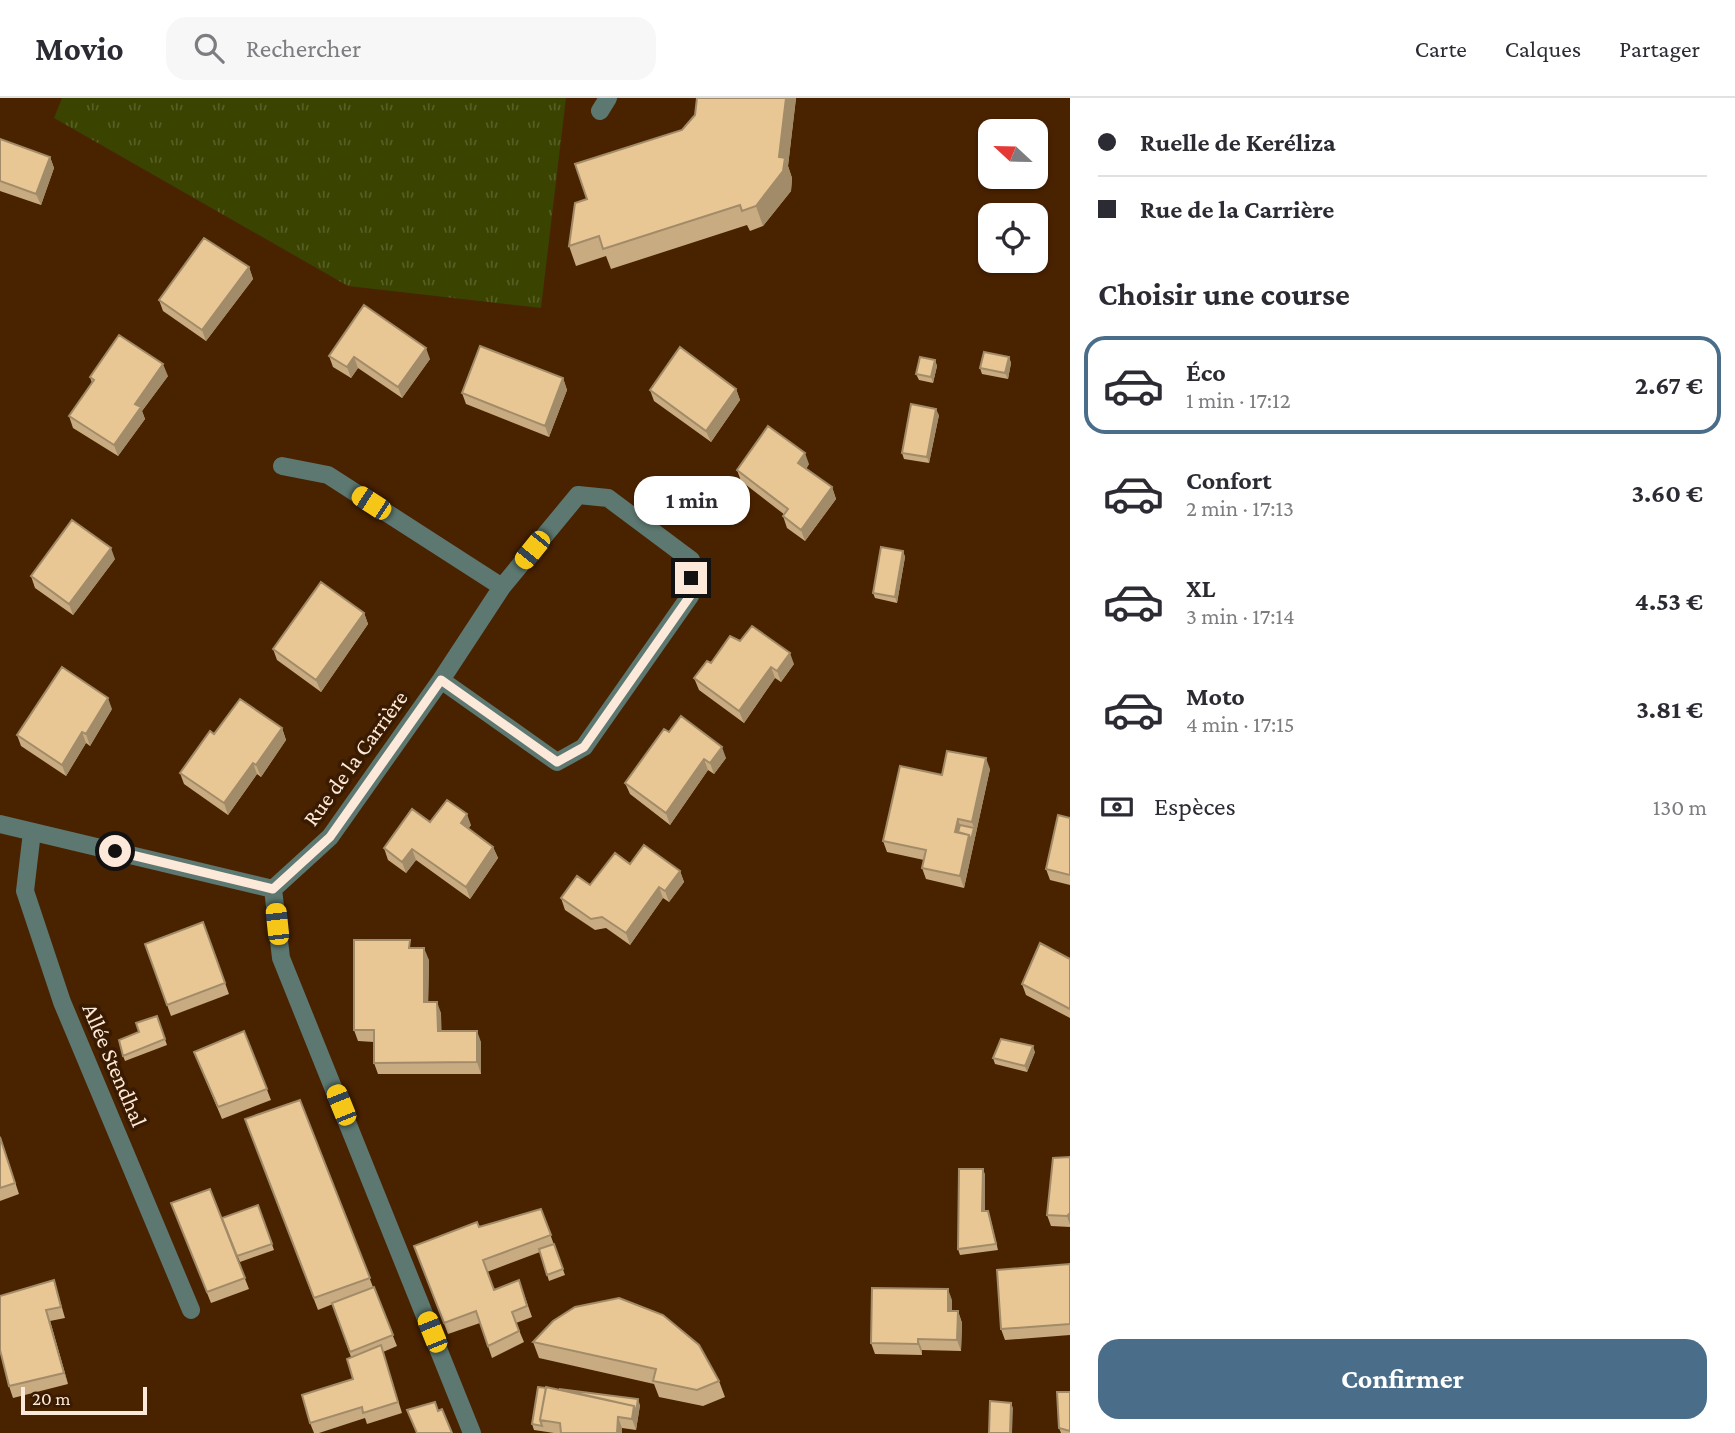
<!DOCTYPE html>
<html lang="fr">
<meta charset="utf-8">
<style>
body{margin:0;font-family:"Crimson Pro",serif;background:#f7f7f7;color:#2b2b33;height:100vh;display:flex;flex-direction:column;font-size:26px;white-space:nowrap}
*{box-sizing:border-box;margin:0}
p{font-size:23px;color:#7c7c81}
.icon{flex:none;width:38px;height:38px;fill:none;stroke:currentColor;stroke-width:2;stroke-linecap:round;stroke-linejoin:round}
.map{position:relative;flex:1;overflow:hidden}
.details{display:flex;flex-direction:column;background:#fff;width:665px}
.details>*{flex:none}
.top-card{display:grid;align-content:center;height:154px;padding:0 28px;background:#fff}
.needle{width:46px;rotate:292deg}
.fabs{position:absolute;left:978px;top:21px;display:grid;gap:14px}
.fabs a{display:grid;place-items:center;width:70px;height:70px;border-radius:14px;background:#fff;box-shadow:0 2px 5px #0004;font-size:35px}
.scale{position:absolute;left:21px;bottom:18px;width:126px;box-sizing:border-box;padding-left:7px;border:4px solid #fde9da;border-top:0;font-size:19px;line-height:24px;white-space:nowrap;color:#fde9da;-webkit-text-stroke:5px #391b01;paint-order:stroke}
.end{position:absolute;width:32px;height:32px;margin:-16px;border:9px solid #fde9da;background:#111;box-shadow:0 0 0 4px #111}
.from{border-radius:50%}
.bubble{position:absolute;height:49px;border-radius:21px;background:#fff;box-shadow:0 2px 5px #0004;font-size:23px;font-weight:700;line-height:49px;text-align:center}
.car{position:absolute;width:21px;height:42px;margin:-21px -10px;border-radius:9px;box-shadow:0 0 5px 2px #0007;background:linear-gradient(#f5c518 24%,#345 0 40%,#f5c518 0 76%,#345 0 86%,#f5c518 0)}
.top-card b{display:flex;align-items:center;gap:24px;height:66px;font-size:26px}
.top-card b+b{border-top:2px solid #e1e1e2}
.top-card i{width:18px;height:18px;background:#2b2b33}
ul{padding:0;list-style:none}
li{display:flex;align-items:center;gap:21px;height:98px;margin:0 14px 10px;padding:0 14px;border:4px solid transparent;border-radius:21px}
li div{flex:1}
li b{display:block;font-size:26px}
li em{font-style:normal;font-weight:700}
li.current{border-color:#4a6e8a}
li>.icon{width:63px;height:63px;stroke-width:1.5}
h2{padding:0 28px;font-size:32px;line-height:84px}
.pay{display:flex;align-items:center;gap:18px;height:77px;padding:0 28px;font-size:26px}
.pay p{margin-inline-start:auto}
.button{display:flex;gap:14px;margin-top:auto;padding:14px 28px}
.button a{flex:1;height:80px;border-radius:21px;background:#4a6e8a;color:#fff;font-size:28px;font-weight:700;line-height:80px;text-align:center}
header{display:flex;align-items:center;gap:42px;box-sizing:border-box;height:98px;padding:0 35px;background:#fff;border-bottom:2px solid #e1e1e2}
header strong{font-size:33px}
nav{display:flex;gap:38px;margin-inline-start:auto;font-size:24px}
.search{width:490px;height:63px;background:#f7f7f7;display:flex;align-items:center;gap:18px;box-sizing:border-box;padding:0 24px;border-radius:21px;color:#7c7c81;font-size:26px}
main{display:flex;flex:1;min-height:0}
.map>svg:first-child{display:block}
.grass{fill:url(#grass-tufts)}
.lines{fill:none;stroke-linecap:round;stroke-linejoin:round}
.minor{stroke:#5c7871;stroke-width:18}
.wall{fill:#c8ab80}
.shaded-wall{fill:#a28b68}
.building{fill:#e8c795;stroke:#a28b68;stroke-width:2}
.route{stroke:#fde9da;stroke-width:9}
.labels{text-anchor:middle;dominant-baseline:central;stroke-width:7;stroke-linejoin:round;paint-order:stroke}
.street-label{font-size:23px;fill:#fde9da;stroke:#391b01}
</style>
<header>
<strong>Movio</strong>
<div class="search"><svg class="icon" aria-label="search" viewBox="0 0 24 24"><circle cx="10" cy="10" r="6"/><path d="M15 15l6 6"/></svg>Rechercher</div>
<nav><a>Carte</a><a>Calques</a><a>Partager</a></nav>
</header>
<main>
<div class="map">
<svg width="1070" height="1335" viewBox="0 0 1070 1335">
<defs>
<pattern id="grass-tufts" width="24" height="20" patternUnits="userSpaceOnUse" patternTransform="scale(1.75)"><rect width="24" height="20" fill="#3a4300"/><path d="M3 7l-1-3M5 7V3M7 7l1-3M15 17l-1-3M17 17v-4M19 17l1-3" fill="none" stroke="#575e25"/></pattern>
</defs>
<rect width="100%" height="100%" fill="#492200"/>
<!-- grass -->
<path class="grass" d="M62 0H566L541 210 348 188 54 20Z"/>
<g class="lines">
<!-- minor -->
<path class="minor" d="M600 13 608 0
M282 368 328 377 502 489
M578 397 608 400 691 462 690 498 584 649 557 664 441 582 502 489Z
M0 726 273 791
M32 734 25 793 62 904 191 1212
M273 791 281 860 472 1335
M273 791 330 739 441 582"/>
</g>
<!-- wall -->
<path class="wall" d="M697 0H796L788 68 792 80 791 93 763 128 750 133 747 127 611 171 606 158 576 168 569 148 587 101 682 32 695 17Z
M0 41 50 59 54 70 41 107 0 93Z
M249 169 253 181 206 243 163 213 159 202Z
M329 258 430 261 402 300 358 270 351 280 333 269Z
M1009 259 1011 265 1008 281 982 276 980 270Z
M935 262 937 268 933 285 919 282 916 276Z
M168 278 142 313 145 321 118 358 73 330 69 318 92 285 90 279Z
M563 280 567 292 549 339 466 306 462 295Z
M736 291 740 302 711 344 654 303 650 292Z
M939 317 929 365 904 361 902 355Z
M809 366 806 371 832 389 836 401 805 443 787 430 783 418 785 417 741 383 737 372Z
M903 453 905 459 897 505 875 500 873 495Z
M115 461 73 517 35 490 31 478Z
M364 515 368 526 321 594 277 562 273 551Z
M740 543 794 566 781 584 775 580 744 625 699 592 694 580 711 565Z
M112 611 90 648 86 645 66 678 21 648 17 637Z
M282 630 286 642 261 679 257 676 228 717 184 686 180 675 214 636Z
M669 634 726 660 714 676 708 672 670 727 630 696 625 685Z
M990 671 964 790 926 781 922 770 924 762 887 754 883 743 942 677Z
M1070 720V787L1050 782 1046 771Z
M430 724 471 727 468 731 493 749 498 760 470 801 416 762 406 775 388 762 384 750Z
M630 766 680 773 684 784 669 804 663 800 630 847 606 830 595 832 565 812 561 800 590 787Z
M203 824 229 896 171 918 145 846Z
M413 850 429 862 428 904 441 915V933L481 944V976H378L374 965V944L358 943 354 932Z
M1070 861V920L1026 897 1022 886Z
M157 918 167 947 125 963 123 958 139 934Z
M244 933 271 1002 222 1021 194 954Z
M1035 954 1027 974 995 966 993 960Z
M300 1002 373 1189 397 1248 383 1254 402 1315 367 1326 365 1320 319 1335H314L310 1325 353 1281 351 1259 333 1206 318 1212 245 1021Z
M0 1038 19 1096 0 1103Z
M1070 1059V1129L1051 1128 1047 1117Z
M983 1071 985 1077V1113L990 1119 998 1152 960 1157 958 1151Z
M210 1091 249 1191 211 1205 171 1105Z
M258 1107 274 1152 240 1164 222 1120Z
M541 1111 565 1177 549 1183 540 1154 487 1174 494 1192 519 1182 532 1219 516 1225 524 1244 492 1260 480 1225 448 1236 414 1148Z
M1070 1166V1237L1005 1242 1001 1231Z
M54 1182 65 1220 50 1223 68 1286 13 1300 9 1288Z
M952 1202V1213H958L962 1225 961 1253 922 1252V1257L875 1256 871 1245Z
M533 1244 719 1283 725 1299 703 1308 659 1299 654 1286 539 1260Z
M546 1290 640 1307 636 1332 622 1330V1335H554L534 1332 532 1326Z
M1070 1294V1335H1061L1059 1330Z"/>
<!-- shaded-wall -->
<path class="shaded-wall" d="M786 0H796L788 68 792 80 791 93 763 128 756 108 779 59Z
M50 59 54 70 41 107 36 96Z
M249 169 253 181 206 243 202 232Z
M426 250 430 261 402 300 398 289Z
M354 259 358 270 351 280 347 269Z
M1009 259 1011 265 1008 281 1005 275Z
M935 262 937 268 933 285 931 279Z
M163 266 168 278 142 313 145 321 118 358 114 347 135 306Z
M563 280 567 292 549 339 545 328Z
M736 291 740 302 711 344 706 333Z
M936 311 939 317 929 365 927 359Z
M805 355 809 366 802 377 798 365Z
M832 389 836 401 805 443 801 432Z
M111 450 115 461 73 517 69 506Z
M903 453 905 459 897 505 895 499Z
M364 515 368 526 321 594 316 582Z
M790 555 794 566 781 584 777 573Z
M771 569 775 580 744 625 739 613Z
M108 600 112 611 90 648 86 636Z
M282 630 286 642 261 679 256 667Z
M82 634 86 645 66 678 62 667Z
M722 649 726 660 714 676 710 665Z
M986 660 990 671 964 790 960 778 969 737 974 730 972 724Z
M704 661 708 672 670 727 666 715Z
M253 665 257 676 228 717 224 705Z
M467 716 471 727 465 736 461 725Z
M958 721 962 733 960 740 955 734Z
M493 749 498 760 470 801 466 789Z
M412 751 416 762 406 775 402 764Z
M680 773 684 784 669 804 665 793Z
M659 789 663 800 630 847 626 835Z
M424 850 429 862 428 915 424 904Z
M437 904 441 915 442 944 438 933Z
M477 933 481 944V976L477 964Z
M1033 948 1035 954 1027 974 1025 968Z
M983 1071 985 1077V1119L982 1113Z
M1070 1115V1127L1067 1118Z
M948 1191 952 1202V1224L948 1213Z
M46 1212 50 1223 68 1286 64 1275Z
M958 1213 962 1225 961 1253 957 1242Z
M918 1241 922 1252V1257L918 1246Z
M638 1301 640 1307 636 1332 632 1321 634 1308Z
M1011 1305 1013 1310 1012 1335H1010Z
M618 1319 622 1330V1335H617Z"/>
<!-- building -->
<path class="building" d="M697 0H786L779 59 785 60 783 73 756 108 742 113 740 107 603 151 599 138 569 148 575 105 587 101 575 66 682 32 695 17Z
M0 41 50 59 36 96 0 83Z
M204 140 249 169 202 232 159 202Z
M364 207 426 250 398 289 354 259 347 269 329 258Z
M119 237 163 266 135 306 141 309 114 347 69 318 94 282 90 279Z
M480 248 563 280 545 328 462 295Z
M680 249 736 291 706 333 650 292Z
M984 254 1009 259 1005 275 980 270Z
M920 259 935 262 931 279 916 276Z
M911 306 936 311 927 359 902 355Z
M768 328 805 355 798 365 832 389 801 432 783 418 788 411 737 372Z
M72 422 111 450 69 506 31 478Z
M881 449 903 453 895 499 873 495Z
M321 484 364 515 316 582 273 551Z
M752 528 790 555 777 573 771 569 739 613 694 580 707 563 711 565 730 538 740 543Z
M62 569 108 600 86 636 82 634 62 667 17 637Z
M240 601 282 630 256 667 253 665 224 705 180 675 210 633 214 636Z
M681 618 722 649 710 665 704 661 666 715 625 685 664 631 669 634Z
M947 653 986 660 972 724 958 721 955 734 969 737 960 778 922 770 926 752 883 743 900 668 942 677Z
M447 702 467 716 461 725 493 749 466 789 412 751 402 764 384 750 412 711 430 724Z
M1058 717 1070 720V777L1046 771Z
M960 727 974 730 971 742 969 737 958 734Z
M644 747 680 773 665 793 659 789 626 835 602 819 591 821 561 800 577 778 590 787 615 755 630 766Z
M203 824 225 885 167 907 145 846Z
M354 842H410L409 850H424V904H437L438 933H477V964L374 965V932H354Z
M1040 845 1070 861V911L1022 886Z
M157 918 165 941 123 958 119 942 139 934 136 925Z
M244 933 267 991 218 1009 194 954Z
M1001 941 1033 948 1025 968 993 960Z
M300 1002 370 1180 314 1200 245 1021Z
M0 1039 15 1085 0 1090Z
M1070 1059V1115L1067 1118 1047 1117 1053 1060Z
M959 1071H983L982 1113H988L996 1146 958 1151Z
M210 1091 245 1180 207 1194 171 1105Z
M258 1107 272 1146 237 1158 222 1120Z
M541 1111 551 1137 483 1162 494 1192 519 1182 527 1208 512 1214 519 1233 488 1248 476 1213 444 1225 414 1148 477 1124 479 1129Z
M554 1146 563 1171 547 1177 539 1151Z
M1070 1166V1226L1001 1231 997 1172Z
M54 1182 61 1209 46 1212 64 1275 9 1288 0 1252V1198Z
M374 1189 393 1237 350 1254 332 1205Z
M872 1190 948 1191V1213H958L957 1242 918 1241V1246L871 1245Z
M619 1200 663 1217 699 1247 719 1283 697 1292 653 1283 656 1271 533 1244 553 1223 575 1209Z
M381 1247 398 1304 363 1315 362 1309 310 1325 302 1297 353 1281 347 1261Z
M538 1289 546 1290 540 1322 542 1328 532 1326Z
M546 1289 634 1308 632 1321 618 1319 617 1335H561L560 1325 540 1322Z
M559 1291 638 1301 636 1314 634 1308Z
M1057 1294H1070V1333L1059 1330Z
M990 1303 1011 1305 1010 1335H989Z
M435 1304 438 1313 442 1311 452 1335H417L407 1312Z"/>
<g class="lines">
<!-- route -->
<path class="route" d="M115 753 273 791 330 739 441 582 557 664 584 649 690 498 691 480"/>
</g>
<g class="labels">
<!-- street labels -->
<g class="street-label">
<text transform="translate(355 660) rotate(-54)">Rue de la Carrière</text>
<text transform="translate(115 967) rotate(67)">Allée Stendhal</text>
</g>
</g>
</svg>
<div class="fabs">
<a><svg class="needle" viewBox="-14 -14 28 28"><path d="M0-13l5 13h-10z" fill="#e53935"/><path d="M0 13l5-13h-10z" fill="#7c7c81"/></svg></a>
<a><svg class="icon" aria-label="locate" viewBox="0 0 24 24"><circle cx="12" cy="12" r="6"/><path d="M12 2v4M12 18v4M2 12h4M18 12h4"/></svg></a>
</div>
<div class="scale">20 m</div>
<i class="end from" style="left:115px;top:753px"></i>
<i class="end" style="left:691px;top:480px"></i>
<div class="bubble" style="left:634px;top:378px;width:116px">1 min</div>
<i class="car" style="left:371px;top:405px;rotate:303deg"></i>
<i class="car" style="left:532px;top:452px;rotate:219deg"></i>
<i class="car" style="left:277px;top:826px;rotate:354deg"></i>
<i class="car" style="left:341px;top:1007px;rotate:338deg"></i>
<i class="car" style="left:432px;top:1234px;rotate:338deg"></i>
</div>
<section class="details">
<div class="top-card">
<b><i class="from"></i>Ruelle de Keréliza</b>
<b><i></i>Rue de la Carrière</b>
</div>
<h2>Choisir une course</h2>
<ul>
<li class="current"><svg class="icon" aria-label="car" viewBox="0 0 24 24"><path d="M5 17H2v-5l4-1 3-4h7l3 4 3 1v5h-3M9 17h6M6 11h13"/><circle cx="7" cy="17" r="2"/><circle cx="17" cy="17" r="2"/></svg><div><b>Éco</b><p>1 min · 17:12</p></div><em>2.67 €</em></li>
<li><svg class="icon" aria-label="car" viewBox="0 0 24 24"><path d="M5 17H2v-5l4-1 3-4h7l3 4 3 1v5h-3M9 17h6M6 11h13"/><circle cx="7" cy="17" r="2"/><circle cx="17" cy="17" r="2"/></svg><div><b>Confort</b><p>2 min · 17:13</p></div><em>3.60 €</em></li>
<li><svg class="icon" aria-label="car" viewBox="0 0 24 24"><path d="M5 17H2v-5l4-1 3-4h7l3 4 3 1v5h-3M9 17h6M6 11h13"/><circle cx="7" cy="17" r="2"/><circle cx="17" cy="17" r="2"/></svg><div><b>XL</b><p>3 min · 17:14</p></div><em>4.53 €</em></li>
<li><svg class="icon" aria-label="car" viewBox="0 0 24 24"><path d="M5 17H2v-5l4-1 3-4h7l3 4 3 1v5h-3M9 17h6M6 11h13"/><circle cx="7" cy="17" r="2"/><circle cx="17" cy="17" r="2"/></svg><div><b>Moto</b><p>4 min · 17:15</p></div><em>3.81 €</em></li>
</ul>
<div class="pay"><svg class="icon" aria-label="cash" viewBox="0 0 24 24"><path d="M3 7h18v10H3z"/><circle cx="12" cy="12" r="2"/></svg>Espèces<p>130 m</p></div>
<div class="button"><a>Confirmer</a></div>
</section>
</main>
